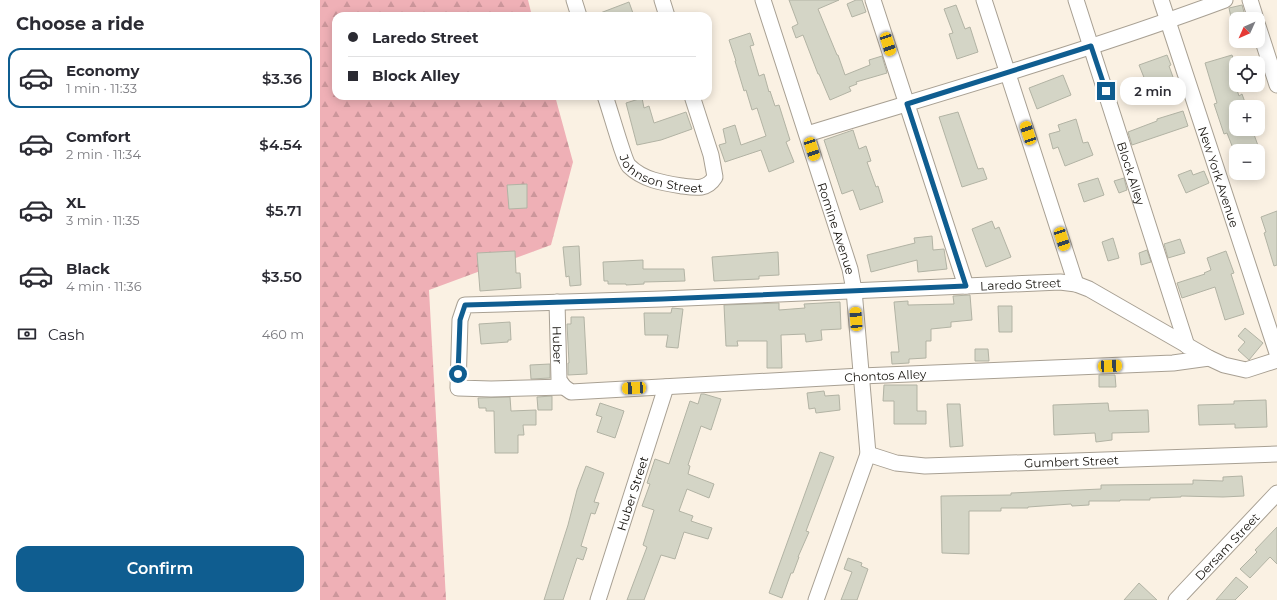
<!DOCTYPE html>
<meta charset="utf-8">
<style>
body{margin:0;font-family:Montserrat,sans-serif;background:#f2f2f3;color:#2b2b33;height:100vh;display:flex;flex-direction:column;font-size:15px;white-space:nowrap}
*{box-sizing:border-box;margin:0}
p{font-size:13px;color:#7c7c81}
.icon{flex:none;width:22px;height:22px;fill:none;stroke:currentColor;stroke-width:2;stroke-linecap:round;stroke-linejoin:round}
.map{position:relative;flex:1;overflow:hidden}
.drawer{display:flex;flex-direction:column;background:#fff;width:320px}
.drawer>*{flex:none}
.hud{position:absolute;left:12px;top:12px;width:380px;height:88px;border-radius:12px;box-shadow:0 2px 10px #0003;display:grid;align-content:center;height:88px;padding:0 16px;background:#fff}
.needle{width:26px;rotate:225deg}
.tools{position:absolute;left:909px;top:12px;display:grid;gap:8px}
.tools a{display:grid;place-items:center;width:36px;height:36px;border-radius:8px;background:#fff;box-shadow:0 2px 10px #0003;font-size:20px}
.end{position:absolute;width:18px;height:18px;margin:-9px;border:5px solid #0f5d90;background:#fff;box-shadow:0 0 0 2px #fff}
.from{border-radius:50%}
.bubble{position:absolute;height:28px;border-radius:12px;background:#fff;box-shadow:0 2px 10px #0003;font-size:13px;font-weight:600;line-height:28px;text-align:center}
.car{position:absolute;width:12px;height:24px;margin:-12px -6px;border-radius:5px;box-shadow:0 0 3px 1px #0007;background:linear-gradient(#f5c518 24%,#345 0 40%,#f5c518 0 76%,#345 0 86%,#f5c518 0)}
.hud b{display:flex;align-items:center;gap:14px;height:38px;font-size:15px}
.hud b+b{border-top:1px solid #e1e1e2}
.hud i{width:10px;height:10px;background:#2b2b33}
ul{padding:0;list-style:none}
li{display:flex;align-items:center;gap:12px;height:60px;margin:0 8px 6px;padding:0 8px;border:2px solid transparent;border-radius:12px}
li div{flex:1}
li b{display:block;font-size:15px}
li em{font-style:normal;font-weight:600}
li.selected{border-color:#0f5d90}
li>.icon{width:36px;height:36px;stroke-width:1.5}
h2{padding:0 16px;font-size:18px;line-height:48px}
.pay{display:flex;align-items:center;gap:10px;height:44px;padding:0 16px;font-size:15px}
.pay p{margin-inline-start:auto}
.primary-button{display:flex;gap:8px;margin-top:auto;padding:8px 16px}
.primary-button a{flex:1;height:46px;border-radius:12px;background:#0f5d90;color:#fff;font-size:16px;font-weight:600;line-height:46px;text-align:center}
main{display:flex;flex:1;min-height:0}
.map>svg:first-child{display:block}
.forest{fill:url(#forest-firs)}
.building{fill:#d4d5c6;stroke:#b2b3a4}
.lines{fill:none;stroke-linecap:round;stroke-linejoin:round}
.minor-casing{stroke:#a8a093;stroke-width:17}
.minor{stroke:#fff;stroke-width:15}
.route{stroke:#0f5d90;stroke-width:5}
.labels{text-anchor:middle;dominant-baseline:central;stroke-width:4;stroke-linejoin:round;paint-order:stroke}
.street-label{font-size:12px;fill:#15120d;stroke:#faf1e3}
</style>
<main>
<section class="drawer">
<h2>Choose a ride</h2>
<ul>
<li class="selected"><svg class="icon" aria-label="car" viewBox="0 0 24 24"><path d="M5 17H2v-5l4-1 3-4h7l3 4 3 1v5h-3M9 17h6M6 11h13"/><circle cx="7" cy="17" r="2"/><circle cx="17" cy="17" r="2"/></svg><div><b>Economy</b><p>1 min · 11:33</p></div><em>$3.36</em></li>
<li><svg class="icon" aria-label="car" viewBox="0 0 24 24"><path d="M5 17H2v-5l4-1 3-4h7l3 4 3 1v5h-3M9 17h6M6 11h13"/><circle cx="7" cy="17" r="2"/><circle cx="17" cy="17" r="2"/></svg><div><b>Comfort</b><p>2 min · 11:34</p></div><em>$4.54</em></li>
<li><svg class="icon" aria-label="car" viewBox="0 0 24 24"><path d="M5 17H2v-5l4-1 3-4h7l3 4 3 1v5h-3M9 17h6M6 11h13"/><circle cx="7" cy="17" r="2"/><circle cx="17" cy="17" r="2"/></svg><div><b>XL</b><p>3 min · 11:35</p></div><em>$5.71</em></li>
<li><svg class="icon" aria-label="car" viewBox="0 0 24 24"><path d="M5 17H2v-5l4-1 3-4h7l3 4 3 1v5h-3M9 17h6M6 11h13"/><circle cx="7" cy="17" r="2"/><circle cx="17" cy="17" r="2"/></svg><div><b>Black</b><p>4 min · 11:36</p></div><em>$3.50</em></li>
</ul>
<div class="pay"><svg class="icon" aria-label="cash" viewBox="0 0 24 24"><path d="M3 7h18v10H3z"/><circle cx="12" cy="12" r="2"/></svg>Cash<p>460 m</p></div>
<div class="primary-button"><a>Confirm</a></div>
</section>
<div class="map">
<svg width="957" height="600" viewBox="0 0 957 600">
<defs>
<pattern id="forest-firs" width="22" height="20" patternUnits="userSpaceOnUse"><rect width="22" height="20" fill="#efb0b6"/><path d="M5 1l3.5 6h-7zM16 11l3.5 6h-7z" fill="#cc969b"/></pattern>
</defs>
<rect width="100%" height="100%" fill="#faf1e3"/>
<!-- forest -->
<path class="forest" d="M0 0H208L212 16H16V96H235L253 162 231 245 109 290 126 600H0Z"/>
<!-- building -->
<path class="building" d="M469 0H519L498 9 517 55H518L525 75 550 65 549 60 562 56 567 73 536 82 537 84 529 87 531 91 510 100 499 74H498L483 35 476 38 472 27 478 24Z
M536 0H542L546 12 532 17 527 4Z
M309 2 314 16H276L275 15Z
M636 5 645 29 650 27 658 52 637 59 629 34 633 33 624 9Z
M922 5 926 19H916V21L912 22 909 8Z
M430 33 434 45 430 46 439 76 444 74 449 92 450 91 455 106 459 105 470 140 466 142 474 162 449 172 441 150 405 162 399 145 406 143 403 129 415 125 421 145 446 136 437 108 432 110 426 90 424 91 415 61H416L409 40Z
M847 55 851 65 849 66 857 88 828 98 824 86 827 85 819 65Z
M912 55 916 67 910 69 919 96 922 94 926 105 916 107V129H932L940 151H914L907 133 904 134 894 104 897 103 885 63Z
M743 75 751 95 717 109 709 88Z
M322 98 324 108 329 106 334 123 366 112 372 129 341 140 317 145 306 103Z
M863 111 868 126 812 145 808 132 837 121V119Z
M638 112 658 169 663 168 667 179 642 187 619 117Z
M756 119 763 143 768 142 773 155 745 166 738 147 733 149 729 134 740 131 738 125Z
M533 130 539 149 546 146 551 161 547 162 556 187 558 186 563 202 540 210 533 190 522 194 504 140Z
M871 170 873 175 884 171 889 183 866 193 858 175Z
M778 178 784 195 764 202 758 184Z
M804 178 807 190 799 193 794 181Z
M207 184V208L189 209 187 185Z
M957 211V265L954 266 944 233 946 232 941 217Z
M672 221 675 229 679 227 691 257 666 267 652 229Z
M612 236 613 250 624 249 627 269 598 272 597 260 551 272 547 255 595 243 594 238Z
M793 238 799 258 788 261 782 242Z
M860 239 865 253 848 258 844 244Z
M259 246 261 285 250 286 249 276 246 277 243 247Z
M827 250 831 262 821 265 819 253Z
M195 251 196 273H200L201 288 160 291 157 253Z
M906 251 914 273 911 274 924 314 905 320 895 287 862 298 857 283 885 274 884 273 891 270 887 258Z
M458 252 459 275 439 276V279L394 281 392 257Z
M323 260V269H364L365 281 324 282V284L306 285V284H288V281H284L283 262Z
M650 295 652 320 631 322V327L611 329V341H606V358L589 359V363L572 364 571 352H579L574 302 588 301V305L634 304 633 296Z
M520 302 521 329 501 330 502 340 486 342 485 334 461 335 462 368H447V341H417L418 346H406L404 305 459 303V310L485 308 484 304Z
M678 306H692V332H679Z
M352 308 363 309 358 348 346 347 348 335H325L324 313H351Z
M251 317H264L267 374 248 375V363H249L247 324H251Z
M190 322 191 340H188V342L161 344 159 324Z
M925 328 943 343 929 360 918 350 925 342 918 336Z
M655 349H668L669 361H655Z
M230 364V378L211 379 210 365Z
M779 375H795L796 387H779Z
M564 385H597V411H606V424H574V401H563Z
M504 391 505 396 519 395 520 410 496 413 495 408 489 409 487 393Z
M381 394H384L401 399 391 430 381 426 368 465 370 466 368 474 394 484 389 498 367 489 359 511 373 516 371 521 392 528 388 539 364 532 355 559 341 555 324 600H307L327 547 323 545 334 510 322 506 330 484 327 483 335 459 349 464 370 401 378 404Z
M232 396V410H218L217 397Z
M190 397 191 411 216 410V425H203L204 435H198V453H175L174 411H166V408H159L158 398Z
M946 400 947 427 915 428V424L879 425 878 405 914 404V401Z
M280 403 304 411 295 438 277 432 282 417 276 415Z
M788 403 789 411 828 410 829 432 792 433V440L776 442 775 433 734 435 733 405Z
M627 404H640L643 446 630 447Z
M500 452 514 457 486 531 489 532 478 557H479L473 573H471L462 598 449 593Z
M266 466 284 473 274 502 279 503 275 514 271 513 261 546 267 548 263 560 257 558 243 600H224L248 525 257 490Z
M922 476 924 496 903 497 861 496V497L830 498V500H800V501H769V505L752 506 751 504 708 507V508H681V511H649V554L622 553 621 496 691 495V493L781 489V485L873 484V480L903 481V477Z
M957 527V564L950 557 930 578 920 569 937 552 935 550Z
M528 558 542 563 541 566 548 569 537 600H521L532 572 524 569Z
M916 577 928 587 915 600H896Z
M819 583 837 600H804Z"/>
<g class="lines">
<!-- minor casing -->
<g class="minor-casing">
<g id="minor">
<path d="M254 0 259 16"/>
<path d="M342 0 347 16"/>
<path id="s1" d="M443 0 530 269 534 290 548 454 496 600"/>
<path d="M553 0 646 286"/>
<path d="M664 0 756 284"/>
<path id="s2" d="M756 0 867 346"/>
<path id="s3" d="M841 0 957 353"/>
<path d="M930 0 936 19"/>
<path d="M938 26 957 85"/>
<path id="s4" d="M285 96C289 106 304 161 309 166 323 180 343 183 362 186 376 188 387 190 395 177L391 155 372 96"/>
<path d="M487 134C627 91 768 51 905 0"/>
<path id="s5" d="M237 302 239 380 244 387 251 392 541 376 853 363 889 358"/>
<path id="s6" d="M244 387 171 389 138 388 140 320 145 305 342 299 740 282 756 284 769 289 889 358 904 365 926 370 957 360"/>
<path id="s7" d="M548 454 576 463 605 466 957 454"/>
<path id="s8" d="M278 600 346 387"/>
<path id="s9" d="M856 600 957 493"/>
</g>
</g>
<!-- minor -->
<use href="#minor" class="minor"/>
</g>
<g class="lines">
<!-- route -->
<path class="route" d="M138 374 140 320 145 305 342 299 646 286 587 104 771 46 786 91"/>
</g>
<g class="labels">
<!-- street labels -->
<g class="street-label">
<text stroke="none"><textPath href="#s4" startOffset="107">Johnson Street</textPath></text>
<text stroke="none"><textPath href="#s2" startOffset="182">Block Alley</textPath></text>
<text stroke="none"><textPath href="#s3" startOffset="186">New York Avenue</textPath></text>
<text stroke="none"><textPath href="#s1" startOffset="240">Romine Avenue</textPath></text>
<text stroke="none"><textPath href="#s6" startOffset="746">Laredo Street</textPath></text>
<text stroke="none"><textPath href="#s5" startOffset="43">Huber</textPath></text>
<text stroke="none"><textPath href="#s5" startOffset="410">Chontos Alley</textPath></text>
<text stroke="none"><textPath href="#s7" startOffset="205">Gumbert Street</textPath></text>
<text stroke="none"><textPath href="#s8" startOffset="112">Huber Street</textPath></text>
<text stroke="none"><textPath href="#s9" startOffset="74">Dersam Street</textPath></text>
</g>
</g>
</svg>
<div class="tools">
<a><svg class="needle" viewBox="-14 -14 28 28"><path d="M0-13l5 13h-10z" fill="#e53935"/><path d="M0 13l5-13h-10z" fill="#7c7c81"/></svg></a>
<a><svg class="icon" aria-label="locate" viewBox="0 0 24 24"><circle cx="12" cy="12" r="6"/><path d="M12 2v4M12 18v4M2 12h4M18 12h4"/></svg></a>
<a>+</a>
<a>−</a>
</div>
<i class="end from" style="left:138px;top:374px"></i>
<i class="end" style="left:786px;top:91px"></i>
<div class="bubble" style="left:800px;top:77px;width:66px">2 min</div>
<i class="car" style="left:568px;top:44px;rotate:162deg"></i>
<i class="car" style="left:708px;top:133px;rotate:342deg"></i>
<i class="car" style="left:492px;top:149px;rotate:162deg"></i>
<i class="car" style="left:742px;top:239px;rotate:162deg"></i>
<i class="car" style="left:536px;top:319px;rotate:356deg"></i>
<i class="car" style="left:790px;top:366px;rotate:87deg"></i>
<i class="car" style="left:314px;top:388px;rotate:267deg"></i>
<div class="hud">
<b><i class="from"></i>Laredo Street</b>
<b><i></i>Block Alley</b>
</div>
</div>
</main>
